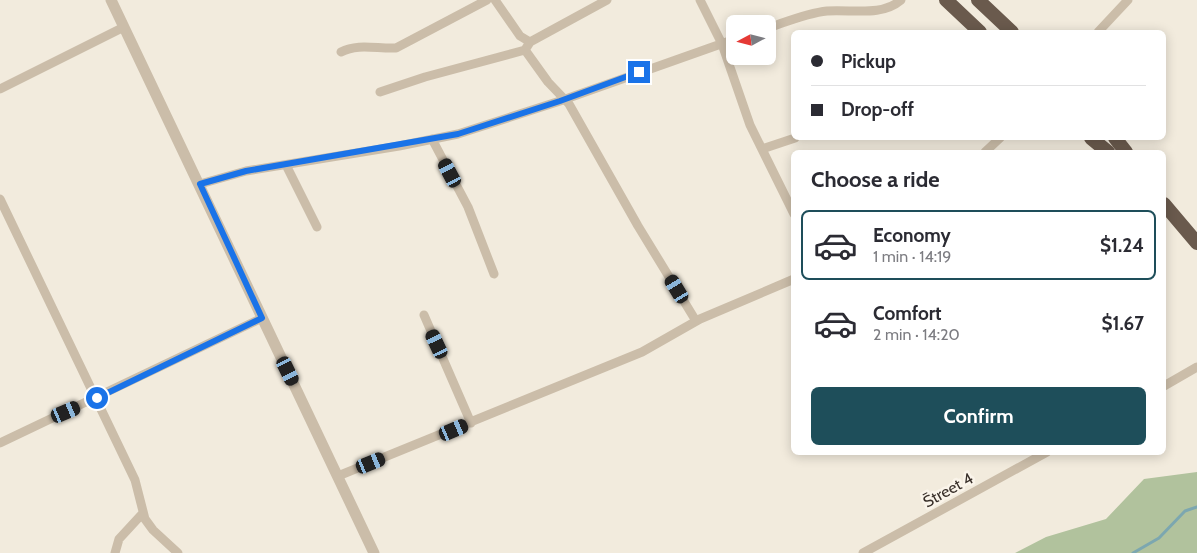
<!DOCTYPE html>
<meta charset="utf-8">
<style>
body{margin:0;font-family:Cabin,sans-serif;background:#f7f7f7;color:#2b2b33;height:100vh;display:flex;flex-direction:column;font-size:19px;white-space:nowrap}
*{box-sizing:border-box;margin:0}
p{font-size:16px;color:#7c7c81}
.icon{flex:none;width:28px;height:28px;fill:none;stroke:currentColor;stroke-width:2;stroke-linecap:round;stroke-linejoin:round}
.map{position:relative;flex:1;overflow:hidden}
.side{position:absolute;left:791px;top:150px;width:375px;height:305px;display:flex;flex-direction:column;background:#fff;border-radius:8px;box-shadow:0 2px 12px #0003}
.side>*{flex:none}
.banner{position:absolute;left:791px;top:30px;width:375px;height:110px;border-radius:8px;box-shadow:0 2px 12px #0003;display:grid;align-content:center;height:110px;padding:0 20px;background:#fff}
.needle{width:32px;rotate:263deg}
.buttons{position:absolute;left:726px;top:15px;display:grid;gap:10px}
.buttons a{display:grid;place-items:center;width:50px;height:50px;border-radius:8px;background:#fff;box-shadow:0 2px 12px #0003;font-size:25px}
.end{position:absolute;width:22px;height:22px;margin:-11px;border:6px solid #1a73e8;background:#fff;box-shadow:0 0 0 2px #fff}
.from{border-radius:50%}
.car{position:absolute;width:15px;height:30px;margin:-15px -8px;border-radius:6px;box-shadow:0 0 4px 1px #0007;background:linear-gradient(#222 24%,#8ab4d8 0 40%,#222 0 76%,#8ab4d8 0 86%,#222 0)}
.banner b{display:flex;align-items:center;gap:18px;height:48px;font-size:19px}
.banner b+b{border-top:1px solid #e1e1e2}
.banner i{width:12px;height:12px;background:#2b2b33}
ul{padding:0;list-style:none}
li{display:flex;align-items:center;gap:15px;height:70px;margin:0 10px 8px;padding:0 10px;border:2px solid transparent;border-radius:8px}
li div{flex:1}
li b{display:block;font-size:19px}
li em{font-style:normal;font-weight:700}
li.current{border-color:#1e4e5a}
li>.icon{width:45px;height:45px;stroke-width:1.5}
h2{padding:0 20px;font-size:22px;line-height:60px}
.cta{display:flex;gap:10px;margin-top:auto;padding:10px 20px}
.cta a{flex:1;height:58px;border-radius:8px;background:#1e4e5a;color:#fff;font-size:20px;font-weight:700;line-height:58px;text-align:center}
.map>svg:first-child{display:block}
.green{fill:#b1c29d}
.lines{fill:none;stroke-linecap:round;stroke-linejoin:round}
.stream{stroke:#7ca7b0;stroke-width:3}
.minor{stroke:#cbbda9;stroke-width:9}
.tertiary{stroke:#cbbda9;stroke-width:11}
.trunk{stroke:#6a5a4d;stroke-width:14}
.route{stroke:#1a73e8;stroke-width:6}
.labels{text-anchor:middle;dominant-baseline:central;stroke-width:5;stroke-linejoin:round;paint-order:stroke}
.street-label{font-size:16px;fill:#382f29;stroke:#faf4ea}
</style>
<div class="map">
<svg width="1197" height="553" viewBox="0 0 1197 553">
<rect width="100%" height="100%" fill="#f2ebdd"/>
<!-- green -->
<path class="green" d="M1197 472V553H1015L1046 537 1106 519 1144 479Z"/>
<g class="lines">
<!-- stream -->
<path class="stream" d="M1133 553 1159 538 1185 511 1197 507"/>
<!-- minor -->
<path class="minor" d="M495 0 520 36 530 42 525 50 548 82 569 104 638 226 696 321
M700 0 722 44 750 125 794 214
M768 28C786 22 807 13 827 11 852 9 881 17 901 0
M1098 32 1128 0
M530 42 607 0
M341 52C358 43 377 49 396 48L487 0
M0 89 124 27
M380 92 425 77 525 50
M432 139 468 207 494 274
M762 149 795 138
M985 152 1000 138
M286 165 317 227
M200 184 246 171 399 146 458 134 560 101 735 39
M0 199 135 480 145 519 153 530 178 553
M424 315 471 423
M1164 386 1197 367
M0 443 262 318
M338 476 642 352 700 319 794 279
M115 553 119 539 143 513
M863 553 1047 452"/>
<!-- tertiary -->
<path class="tertiary" d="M111 0 374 553"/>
<!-- trunk -->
<path class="trunk" d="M946 0 980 32
M978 0 1012 32
M1091 138 1108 152
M1115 138 1126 152
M1164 204 1197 243"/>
</g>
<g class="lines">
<!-- route -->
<path class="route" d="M97 398 262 318 200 184 246 171 458 134 560 101 639 72"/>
</g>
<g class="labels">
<!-- street labels -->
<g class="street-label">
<text transform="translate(948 490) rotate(-29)">S̄treet 4</text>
</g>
</g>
</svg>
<div class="buttons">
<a><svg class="needle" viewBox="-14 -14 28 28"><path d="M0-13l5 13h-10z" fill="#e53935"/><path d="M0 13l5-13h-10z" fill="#7c7c81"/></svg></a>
</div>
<i class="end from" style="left:97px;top:398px"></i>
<i class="end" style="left:639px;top:72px"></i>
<i class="car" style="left:450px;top:173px;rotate:332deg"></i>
<i class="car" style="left:677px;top:289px;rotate:329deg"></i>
<i class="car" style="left:437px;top:344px;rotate:335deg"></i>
<i class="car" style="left:288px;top:371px;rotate:154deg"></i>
<i class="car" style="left:66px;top:412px;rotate:67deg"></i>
<i class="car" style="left:454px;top:430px;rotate:67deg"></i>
<i class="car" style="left:371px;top:463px;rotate:68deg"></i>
<div class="banner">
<b><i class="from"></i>Pickup</b>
<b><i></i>Drop-off</b>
</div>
<section class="side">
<h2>Choose a ride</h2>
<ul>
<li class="current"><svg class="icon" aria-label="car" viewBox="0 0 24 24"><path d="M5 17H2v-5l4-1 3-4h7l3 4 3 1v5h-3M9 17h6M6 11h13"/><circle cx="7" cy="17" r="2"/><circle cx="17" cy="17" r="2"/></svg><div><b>Economy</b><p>1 min · 14:19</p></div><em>$1.24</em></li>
<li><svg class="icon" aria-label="car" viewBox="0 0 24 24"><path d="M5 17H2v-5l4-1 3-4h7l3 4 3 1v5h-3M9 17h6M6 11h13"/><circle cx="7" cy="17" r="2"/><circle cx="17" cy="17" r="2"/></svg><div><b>Comfort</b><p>2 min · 14:20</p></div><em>$1.67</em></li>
</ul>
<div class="cta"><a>Confirm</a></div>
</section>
</div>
